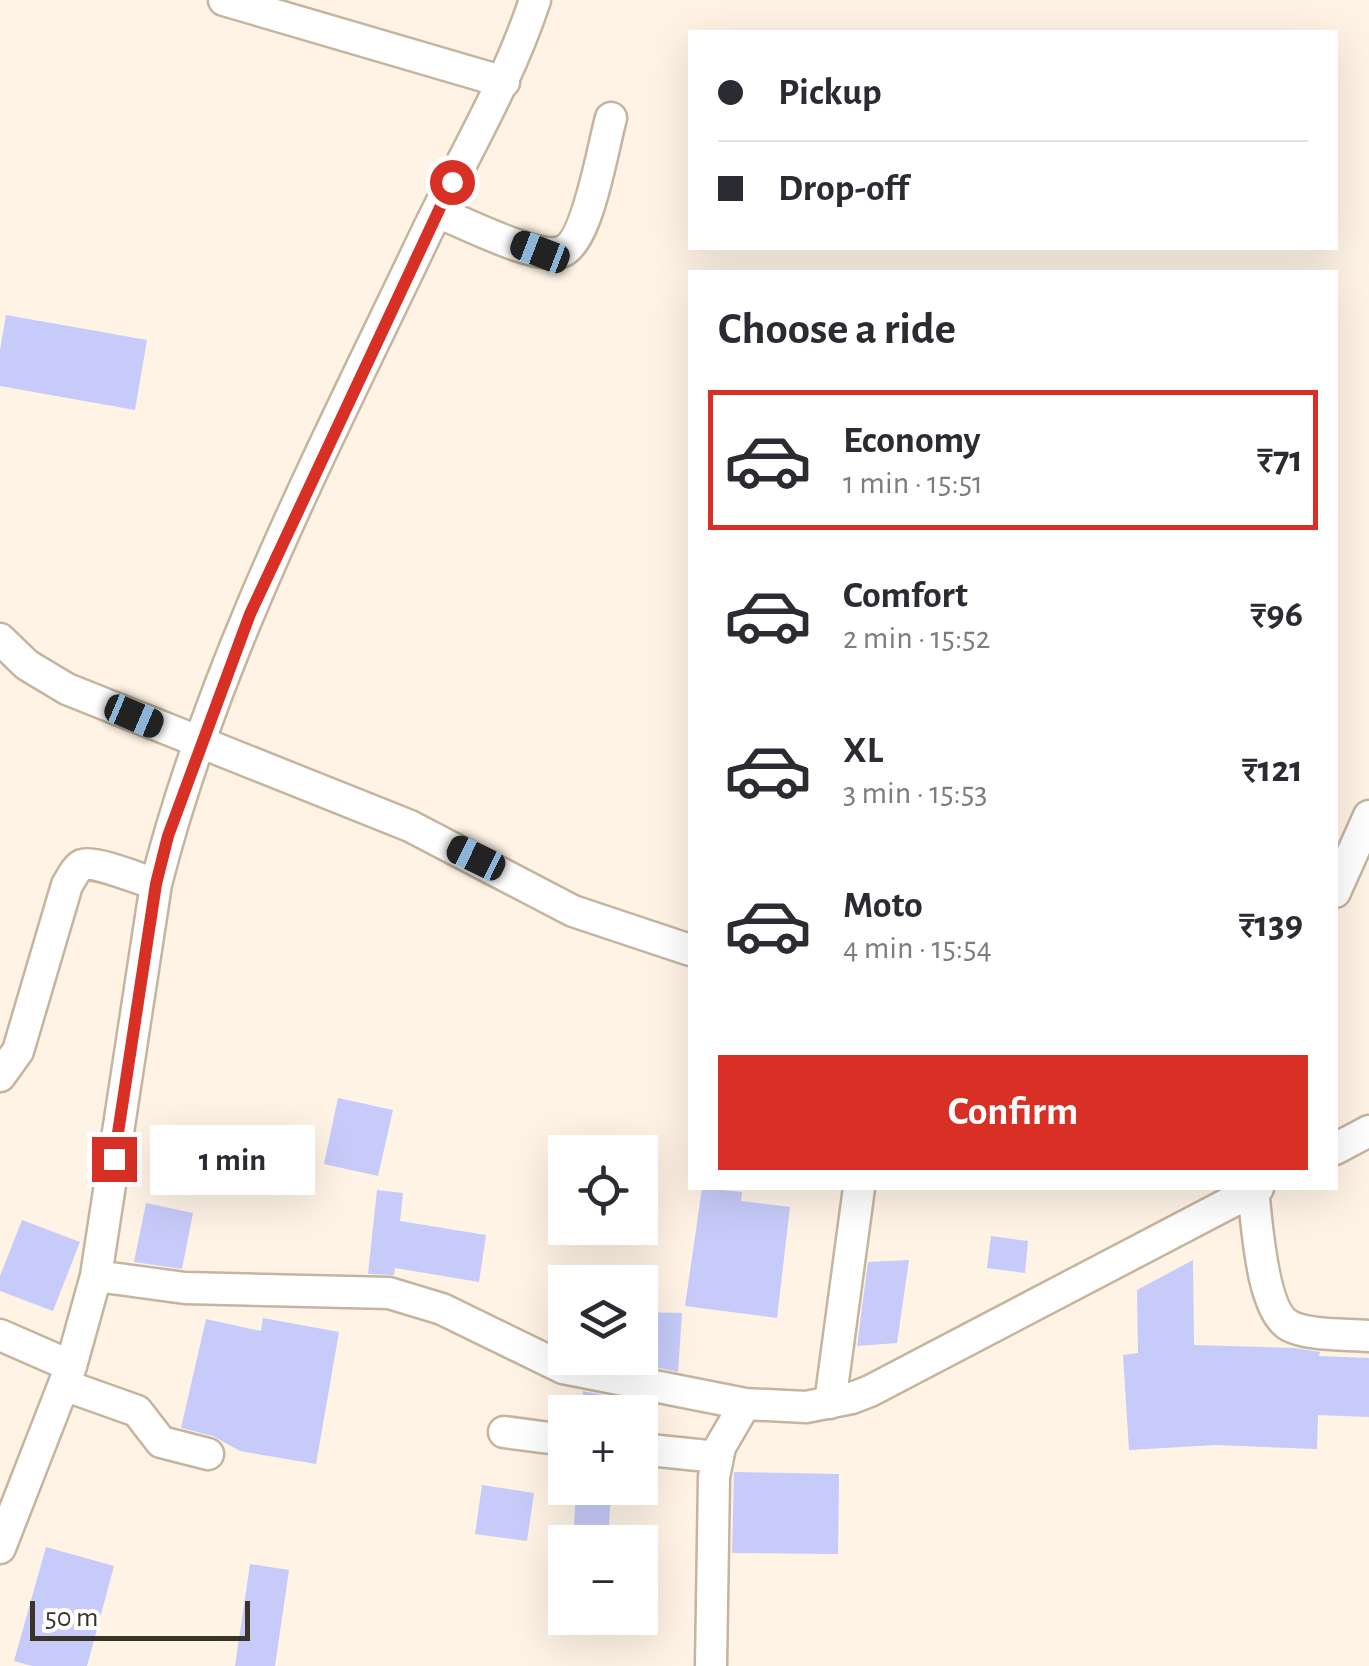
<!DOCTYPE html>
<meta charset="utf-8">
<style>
body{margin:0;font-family:"Alegreya Sans",sans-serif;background:#f2f2f3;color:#2b2b33;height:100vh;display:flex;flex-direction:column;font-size:38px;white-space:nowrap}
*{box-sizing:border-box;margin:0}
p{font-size:32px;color:#7c7c81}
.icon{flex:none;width:55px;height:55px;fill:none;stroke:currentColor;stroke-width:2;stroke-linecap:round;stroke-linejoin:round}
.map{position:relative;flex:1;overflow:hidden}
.panel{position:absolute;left:688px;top:270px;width:650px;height:920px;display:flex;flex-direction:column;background:#fff;border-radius:0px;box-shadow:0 10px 40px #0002}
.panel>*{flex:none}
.hud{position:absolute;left:688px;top:30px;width:650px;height:220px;border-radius:0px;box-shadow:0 10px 40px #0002;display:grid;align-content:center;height:220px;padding:0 30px;background:#fff}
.tools{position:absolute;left:548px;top:1135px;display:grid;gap:20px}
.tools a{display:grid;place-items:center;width:110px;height:110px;border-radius:0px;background:#fff;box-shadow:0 10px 40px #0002;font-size:50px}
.scale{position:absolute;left:30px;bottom:25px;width:220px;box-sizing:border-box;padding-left:10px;border:5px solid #39332a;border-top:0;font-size:28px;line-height:35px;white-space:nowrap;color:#39332a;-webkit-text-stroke:8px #fff;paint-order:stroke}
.end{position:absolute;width:45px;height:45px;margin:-22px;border:12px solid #d93025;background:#fff;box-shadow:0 0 0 5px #fff}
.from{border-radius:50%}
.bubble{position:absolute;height:70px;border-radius:0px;background:#fff;box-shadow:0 10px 40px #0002;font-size:32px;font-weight:700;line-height:70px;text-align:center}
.car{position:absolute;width:30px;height:60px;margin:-30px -15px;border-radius:12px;box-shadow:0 0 8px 2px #0007;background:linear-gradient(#222 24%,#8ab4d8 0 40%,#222 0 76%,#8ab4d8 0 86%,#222 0)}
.hud b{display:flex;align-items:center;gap:35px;height:95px;font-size:38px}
.hud b+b{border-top:2px solid #e1e1e2}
.hud i{width:25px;height:25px;background:#2b2b33}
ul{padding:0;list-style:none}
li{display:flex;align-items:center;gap:30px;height:140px;margin:0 20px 15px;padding:0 10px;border:5px solid transparent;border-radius:0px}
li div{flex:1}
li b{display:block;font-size:38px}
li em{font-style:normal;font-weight:700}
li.active{border-color:#d93025}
li>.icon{width:90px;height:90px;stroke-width:1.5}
h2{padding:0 30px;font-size:45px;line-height:120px}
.button{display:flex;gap:20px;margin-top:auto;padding:20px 30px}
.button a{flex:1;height:115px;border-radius:0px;background:#d93025;color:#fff;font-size:40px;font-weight:700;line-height:115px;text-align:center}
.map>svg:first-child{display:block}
.building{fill:#c7cbf9}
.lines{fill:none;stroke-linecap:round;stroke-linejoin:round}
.street-casing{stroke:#c5b49e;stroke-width:35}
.street{stroke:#fff;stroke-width:30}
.route{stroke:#d93025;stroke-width:12}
</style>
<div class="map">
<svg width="1369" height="1666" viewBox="0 0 1369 1666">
<rect width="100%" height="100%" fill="#fef3e5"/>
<!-- building -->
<path class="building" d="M6 315 147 340 135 410 0 386V350Z
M338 1098 393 1110 378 1176 324 1164Z
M702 1188 742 1192 741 1201 790 1207 777 1318 685 1306Z
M377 1190 403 1193 400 1221 486 1235 479 1282 395 1268 394 1275 368 1274Z
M146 1203 193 1213 182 1269 134 1262Z
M22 1220 80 1242 53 1311 0 1291V1276Z
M991 1236 1028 1241 1025 1273 987 1268Z
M909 1260 897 1343 857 1346 868 1262Z
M1193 1260 1194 1345 1294 1348 1320 1352 1319 1356 1369 1358V1417L1318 1415 1317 1449 1216 1445 1129 1450 1123 1355 1138 1353 1137 1290Z
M640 1312 682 1313 678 1372 640 1364Z
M263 1318 339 1332 316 1464 240 1451 213 1436 181 1428 206 1319 261 1331Z
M583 1391 638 1402 637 1412H581Z
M734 1472 839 1474 838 1554 732 1553Z
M482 1485 534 1493 527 1541 475 1534Z
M576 1490 611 1492 608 1542H573Z
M46 1547 114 1566 87 1666H32L14 1661Z
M250 1564 289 1570 275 1666H235Z"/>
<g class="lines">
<!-- street casing -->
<g class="street-casing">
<path id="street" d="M224 0 504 82
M437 212C463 222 536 260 561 252 588 243 603 146 611 118
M0 639 27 665 67 689 410 826 573 911 690 950
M1335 892 1369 816
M0 1076 18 1051 67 885C71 879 75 869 82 865 94 860 142 880 156 884
M1335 1149 1369 1131
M1253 1190C1257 1221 1261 1315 1292 1327 1314 1336 1345 1334 1369 1336
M96 1276 185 1288 389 1293 442 1309 563 1368 745 1404 806 1407 852 1398 870 1391 1258 1188
M0 1335 71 1366
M64 1385 137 1411 161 1442 208 1454
M830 1403 859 1188
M504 1432 565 1440
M640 1449 717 1457
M0 1548 71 1366 96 1276 156 884C213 660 324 448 423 240 461 160 507 85 535 0
M711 1666 714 1477 720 1447 745 1404"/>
</g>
<!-- street -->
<use href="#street" class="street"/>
</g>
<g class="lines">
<!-- route -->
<path class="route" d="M114 1159 156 884 168 836 250 614 452 182"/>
</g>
</svg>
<div class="tools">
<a><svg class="icon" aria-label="locate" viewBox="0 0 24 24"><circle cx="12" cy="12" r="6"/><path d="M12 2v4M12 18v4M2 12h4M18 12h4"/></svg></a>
<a><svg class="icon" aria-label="layers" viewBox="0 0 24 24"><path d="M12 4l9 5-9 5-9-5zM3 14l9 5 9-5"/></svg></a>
<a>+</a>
<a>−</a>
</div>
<div class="scale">50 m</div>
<i class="end from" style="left:452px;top:182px"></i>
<i class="end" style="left:114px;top:1159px"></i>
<div class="bubble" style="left:150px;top:1125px;width:165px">1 min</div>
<i class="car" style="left:540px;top:252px;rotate:291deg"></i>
<i class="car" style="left:134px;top:716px;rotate:113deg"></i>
<i class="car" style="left:476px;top:858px;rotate:296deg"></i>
<div class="hud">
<b><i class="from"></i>Pickup</b>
<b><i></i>Drop-off</b>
</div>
<section class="panel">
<h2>Choose a ride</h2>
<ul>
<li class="active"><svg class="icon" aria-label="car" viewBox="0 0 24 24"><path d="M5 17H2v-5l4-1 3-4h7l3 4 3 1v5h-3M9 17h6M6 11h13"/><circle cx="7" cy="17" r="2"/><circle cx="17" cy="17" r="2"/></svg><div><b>Economy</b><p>1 min · 15:51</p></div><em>₹71</em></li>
<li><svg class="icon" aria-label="car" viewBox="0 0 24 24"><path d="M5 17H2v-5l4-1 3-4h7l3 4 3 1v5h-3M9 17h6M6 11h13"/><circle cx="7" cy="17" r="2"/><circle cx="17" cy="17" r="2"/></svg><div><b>Comfort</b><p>2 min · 15:52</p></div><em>₹96</em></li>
<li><svg class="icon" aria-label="car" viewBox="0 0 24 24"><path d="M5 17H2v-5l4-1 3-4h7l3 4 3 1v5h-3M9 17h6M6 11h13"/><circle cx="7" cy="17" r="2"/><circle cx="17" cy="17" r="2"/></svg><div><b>XL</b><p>3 min · 15:53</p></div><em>₹121</em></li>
<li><svg class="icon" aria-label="car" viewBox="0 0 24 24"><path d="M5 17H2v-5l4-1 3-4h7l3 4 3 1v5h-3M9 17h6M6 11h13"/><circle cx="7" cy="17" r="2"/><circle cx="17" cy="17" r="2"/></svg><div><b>Moto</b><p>4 min · 15:54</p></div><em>₹139</em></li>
</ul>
<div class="button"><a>Confirm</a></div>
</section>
</div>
